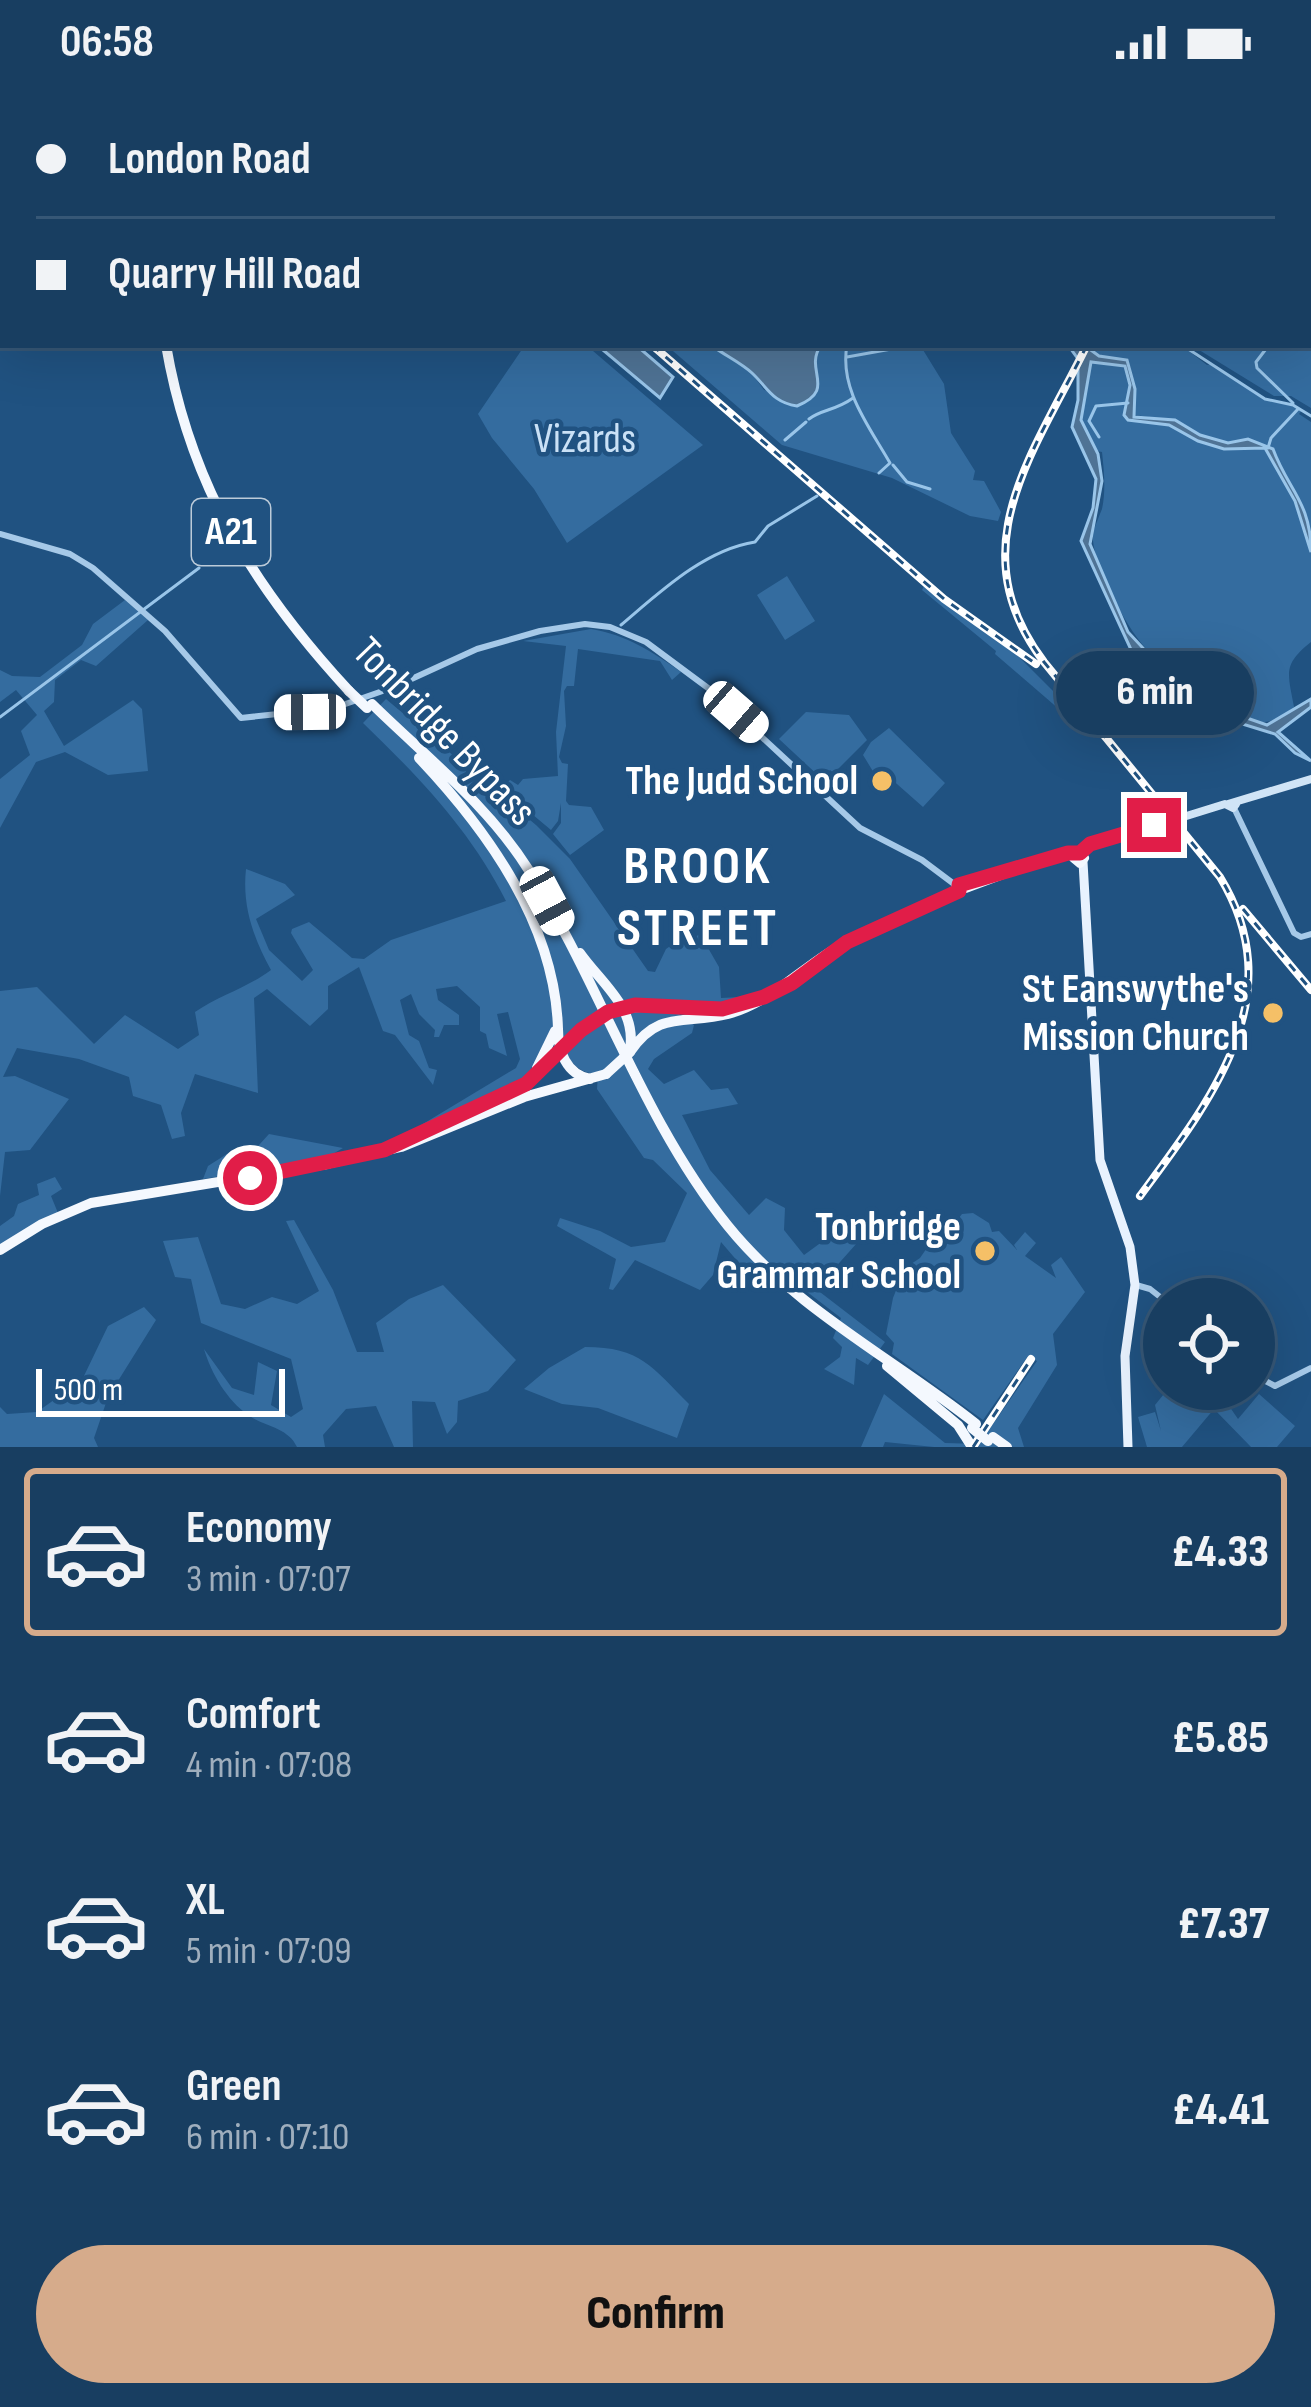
<!DOCTYPE html>
<meta charset="utf-8">
<style>
body{margin:0;font-family:"Sofia Sans Condensed",sans-serif;background:#25496a;color:#f1f3f6;height:100vh;display:flex;flex-direction:column;font-size:45px;white-space:nowrap}
*{box-sizing:border-box;margin:0}
p{font-size:39px;color:#9faebd}
.icon{flex:none;width:66px;height:66px;fill:none;stroke:currentColor;stroke-width:2;stroke-linecap:round;stroke-linejoin:round}
.map{position:relative;height:1363px;overflow:hidden}
.details{display:flex;flex-direction:column;background:#183e61;flex:1}
.details>*{flex:none}
.top-card{position:absolute;left:0px;top:0px;width:1311px;height:264px;box-shadow:0 12px 48px #0002,0 0 0 3px #365776;display:grid;align-content:center;height:264px;padding:0 36px;background:#183e61}
.buttons{position:absolute;left:1143px;top:1194px;display:grid;gap:24px}
.buttons a{display:grid;place-items:center;width:132px;height:132px;border-radius:50%;background:#183e61;box-shadow:0 12px 48px #0002,0 0 0 3px #365776;font-size:60px}
.scale{position:absolute;left:36px;bottom:30px;width:249px;box-sizing:border-box;padding-left:12px;border:6px solid #fff;border-top:0;font-size:33px;line-height:42px;white-space:nowrap;color:#fff;-webkit-text-stroke:9px #205281;paint-order:stroke}
.end{position:absolute;width:54px;height:54px;margin:-27px;border:15px solid #e11d48;background:#fff;box-shadow:0 0 0 6px #fff}
.from{border-radius:50%}
.bubble{position:absolute;height:84px;border-radius:42px;background:#183e61;box-shadow:0 12px 48px #0002,0 0 0 3px #365776;font-size:39px;font-weight:800;line-height:84px;text-align:center}
.car{position:absolute;width:36px;height:72px;margin:-36px -18px;border-radius:15px;box-shadow:0 0 9px 3px #0007;background:linear-gradient(#fff 24%,#345 0 40%,#fff 0 76%,#345 0 86%,#fff 0)}
.top-card b{display:flex;align-items:center;gap:42px;height:114px;font-size:45px}
.top-card b+b{border-top:3px solid #365776}
.top-card i{width:30px;height:30px;background:#f1f3f6}
ul{padding:21px 0 0;list-style:none}
li{display:flex;align-items:center;gap:36px;height:168px;margin:0 24px 18px;padding:0 12px;border:6px solid transparent;border-radius:12px}
li div{flex:1}
li b{display:block;font-size:45px}
li em{font-style:normal;font-weight:800}
li.active{border-color:#d6ab8b}
li>.icon{width:108px;height:108px;stroke-width:1.5}
.primary-button{display:flex;gap:24px;margin-top:auto;padding:24px 36px}
.primary-button a{flex:1;height:138px;border-radius:72px;background:#d6ab8b;color:#111;font-size:48px;font-weight:800;line-height:138px;text-align:center}
.status{display:flex;justify-content:space-between;align-items:center;height:84px;padding:0 60px;background:#183e61;direction:ltr}
.status svg{height:33px;fill:currentColor}
.map>svg:first-child{display:block}
.green{fill:#346c9f}
.water{fill:#4f7395;stroke:#99c5e9;stroke-width:3}
.lines{fill:none;stroke-linecap:round;stroke-linejoin:round}
.stream{stroke:#99c5e9;stroke-width:3}
.tertiary{stroke:#a6c9e8;stroke-width:6}
.secondary{stroke:#d0e4f6;stroke-width:8}
.primary{stroke:#e8f2fe;stroke-width:9}
.trunk{stroke:#f4f8fe;stroke-width:10}
.rail-casing{stroke:#fff;stroke-width:8}
.rail{stroke:#205281;stroke-width:3;stroke-dasharray:9;stroke-linecap:butt}
.secondary-bridge{stroke:#d0e4f6;stroke-width:8}
.trunk-bridge{stroke:#f4f8fe;stroke-width:10}
.route{stroke:#e11d48;stroke-width:15}
.poi-dot{fill:#f5c067;stroke:#205281;stroke-width:4.5}
.labels{text-anchor:middle;dominant-baseline:central;stroke-width:9;stroke-linejoin:round;paint-order:stroke}
.shield{fill:#205281;stroke:#bccbd9;stroke-width:3}
.shield-label{font-size:39px;font-weight:bold;fill:#fff}
.park-label{font-size:42px;fill:#cae1f6;stroke:#205281}
.street-label{font-size:42px;fill:#fff;stroke:#205281}
.poi-label{font-size:42px;font-weight:bold;fill:#fff;stroke:#205281;text-anchor:end}
.district-label{font-size:54px;font-weight:bold;letter-spacing:3px;fill:#fff;stroke:#205281}
</style>
<div class="status"><b>06:58</b><svg viewBox="0 0 49 12"><path d="M0 12V9h3v3zM5 12V6h3v6zM10 12V3h3v9zM15 12V0h3v12zM26 1h20v11H26zM47 4h2v5h-2z"/></svg></div>
<div class="map">
<svg width="1311" height="1363" viewBox="0 0 1311 1363">
<rect width="100%" height="100%" fill="#205281"/>
<!-- green -->
<path class="green" d="M1311 81V324L1291 312H1274L1191 261H1308Z
M525 261H586L703 361 567 459 534 405 492 354 478 330Z
M666 261H711L750 287 764 306 808 317 819 303 814 275 821 261H920L944 300 951 349 975 387 973 396 984 397 1001 428 998 437 970 432 892 394 782 361Z
M1087 261H1181L1207 281 1213 280 1265 315 1299 324 1302 326 1299 330 1311 338V558C1282 581 1288 589 1294 623 1263 649 1253 636 1218 624 1196 569 1182 595 1150 568 1130 552 1091 477 1093 452 1094 443 1099 433 1102 425 1106 407 1104 386 1102 368L1097 367 1081 336 1091 278 1125 282 1130 301 1126 335 1163 341 1171 336 1135 331 1130 282 1118 275 1090 269Z
M787 492 815 537 785 556 757 511Z
M925 500 1018 572 1072 626 1067 632 995 570 996 567 922 506Z
M125 516 148 536 96 582 81 576 55 596 54 618 44 627 64 662 133 616 142 625 148 687 108 691 65 668 36 678 0 744V695L30 671 21 647 37 631 16 606 0 618V586L12 592 40 593 82 561 93 540Z
M591 545C627 551 651 567 681 588L672 596 660 577 578 565 574 602H567L564 607 566 642 559 673 562 679 568 680 566 717 569 721 591 723 604 746 570 771 553 750 561 739V719L558 737 551 746 501 704 510 696 518 701 523 695 558 692 556 648 566 562 523 557Z
M386 615 536 741 570 775 648 887 655 888 666 865 679 856 687 858 700 850 719 883 721 914 742 913 709 925 678 922 680 932 694 941 692 949 654 975 648 985 664 1000 694 986 711 1006 728 1004 738 1020 682 1031 710 1086 749 1131 766 1114 785 1124 784 1146 804 1171 852 1136 865 1150 816 1205 885 1258 868 1281 856 1274 854 1301 824 1285 840 1273 842 1263 833 1254 841 1234 789 1194 739 1179 721 1158 713 1191 700 1206 635 1176 613 1206 609 1205 616 1175 557 1142 560 1134 600 1147 631 1163 665 1158 687 1109 653 1076 644 1074 597 1005 598 990C574 990 563 969 560 948L524 995 398 1055 516 984 520 975 508 928 497 930 507 972 489 964 486 950 480 947V923L457 902 436 905 438 916 459 931V941H444L439 953H434L435 946 419 930 411 910 400 916 409 951 419 957 429 984 437 986 433 1001 395 951 383 947 359 883 328 902V925L310 942 267 905 254 914 258 1009 195 990 181 1029 185 1052 172 1055 161 1021 133 1012 129 993 79 975 17 964 3 993 15 992 69 1015 30 1066 5 1068 0 1112V907L37 903 94 960 125 931 178 965 199 951 195 928C220 911 247 904 271 886 253 853 242 822 246 785L285 800 295 811 256 835 269 866 302 897 313 886 291 849 292 845 309 838 352 874 364 875 391 856 506 817C471 747 419 693 363 639Z
M806 628 849 631 867 656 834 689 830 686 822 695 779 655Z
M889 644 945 699 923 723 880 685 874 689 863 671 871 658Z
M269 1050 343 1064 324 1075 203 1095 208 1082 230 1068 250 1071Z
M55 1093 62 1105 51 1112 58 1129 0 1162V1142L14 1132 18 1120 39 1111 37 1100Z
M973 1129 989 1139 992 1148 999 1147 1017 1166 1014 1161 1025 1148 1036 1159 1025 1172 1056 1194 1051 1181 1061 1173 1085 1208 1053 1250 1057 1281 1018 1344 1024 1363H934L885 1358 883 1363H861L884 1310 945 1359 979 1360 1037 1277 1028 1272 983 1336 892 1270 894 1259 886 1250 893 1214 905 1184 920 1174 933 1155 939 1160 962 1130Z
M294 1136 333 1206 357 1268H384L376 1239 409 1215 443 1201 516 1276 488 1307 458 1317 457 1338 447 1350 435 1318 412 1317 413 1363H394L376 1322 346 1325 323 1351 325 1363H297C288 1343 265 1343 248 1331 227 1316 211 1289 204 1265L232 1304 254 1311 258 1278 277 1287 271 1321 291 1333 303 1325 291 1275 201 1239 191 1195 175 1193 163 1157 198 1153 221 1220 245 1225 272 1213 297 1220 319 1207 286 1137Z
M144 1223 156 1236 108 1313 94 1354 98 1363H0V1323L7 1330 37 1328 82 1296 108 1242Z
M585 1263C641 1263 652 1283 689 1320L677 1354 598 1324 562 1320 524 1305 549 1284Z
M1168 1305 1206 1308 1211 1305 1225 1316 1238 1335 1259 1310 1295 1342 1277 1363H1251L1214 1325 1182 1363H1147L1138 1333 1155 1328 1161 1347 1155 1321Z"/>
<!-- water -->
<path class="water" d="M597 261H636L673 293 660 314Z
M711 261H821C803 287 838 305 797 322 772 318 768 304 752 289 740 278 724 271 711 261Z
M1068 261H1084L1099 272 1127 276 1135 305 1134 333 1175 336 1200 351 1228 359 1248 355 1273 365C1288 406 1311 418 1311 468L1295 417 1265 364 1224 365 1198 357 1169 341 1128 336 1124 331 1130 301 1125 282 1091 278 1081 336 1098 370 1102 397 1090 460 1128 548 1155 577 1190 586 1218 624 1267 641 1311 615V623L1278 648 1311 677 1295 669 1275 650 1213 631 1184 593 1148 583 1133 570 1081 457 1093 424 1096 395 1072 343 1078 316V275Z"/>
<g class="lines">
<!-- stream -->
<path class="stream" d="M670 0 671 3
M854 0 858 3
M901 0V3
M640 3 641 0
M717 3V0
M877 3 879 0
M1308 82 1311 81
M847 261C839 305 869 342 890 379L879 389
M1182 261 1265 315 1293 321 1311 332
M1269 261 1256 278 1257 284 1293 319
M847 273 897 264
M809 335C822 325 835 327 853 314
M1099 353 1089 337 1096 322 1128 319
M785 356 806 338
M1268 364 1271 354 1298 325
M893 381 907 398 930 405
M621 541C660 508 704 466 755 458L768 442 817 412
M0 633 199 484"/>
<!-- tertiary -->
<path class="tertiary" d="M0 450 70 470 93 484 165 547 241 634 334 624 394 603 477 565 540 547 585 540 610 543 646 558 712 607 860 744 922 776 954 800
M1234 724 1294 849 1301 853 1311 850
M1136 1201 1150 1205 1164 1216
M1254 1291 1275 1302 1311 1284"/>
<!-- secondary -->
<path class="secondary" d="M1228 720 1311 695
M1180 734 1225 720 1233 724 1236 720
M1080 768 1090 760 1163 739"/>
<!-- primary -->
<path class="primary" d="M1083 778 1100 1076 1130 1163 1135 1201 1125 1272 1128 1363"/>
<!-- trunk -->
<path class="trunk" d="M171 3 172 0
M166 261C190 402 254 504 349 607
M372 620C426 673 487 720 528 785 600 899 643 1037 728 1142 794 1224 894 1275 976 1340
M419 674C488 747 555 840 558 945 558 967 566 990 590 995
M1079 768 1084 774 1080 779 1074 774Z
M960 806 1027 781 1076 769
M580 869C601 899 637 924 630 965
M665 922 709 926
M630 968C659 925 686 941 728 930 771 918 800 885 838 863 875 841 918 830 954 807
M537 984 555 947
M409 1054 526 1000 581 946
M0 1166 42 1140 91 1119 327 1080 401 1063 524 1013 606 990
M887 1282 958 1341 972 1363
M993 1353 1007 1363"/>
<!-- rail casing -->
<g class="rail-casing">
<path id="rail" d="M355 0 358 3
M1166 3V0
M652 261 944 515 1036 580
M1087 261C1034 369 958 464 1044 578L1220 793C1293 913 1211 1016 1140 1112
M1243 825 1311 906
M973 1363 1031 1275"/>
</g>
<!-- rail -->
<use href="#rail" class="rail"/>
<!-- secondary-bridge -->
<path class="secondary-bridge" d="M1163 739 1180 734"/>
<!-- trunk-bridge -->
<path class="trunk-bridge" d="M349 607 367 624
M581 946 617 924 665 922
M606 990 630 968
M972 1344 988 1357"/>
</g>
<g class="lines">
<!-- route -->
<path class="route" d="M250 1094 384 1066 526 1000 581 946 608 928 635 921 722 925 764 913 792 899 847 858 959 807V801L1068 769H1080L1090 760 1154 741"/>
</g>
<!-- markers -->
<g class="poi-dot">
<circle cx="882" cy="697" r="12"/>
<circle cx="1273" cy="929" r="12"/>
<circle cx="985" cy="1167" r="12"/>
</g>
<g class="labels">
<!-- shield labels -->
<rect class="shield" x="192" y="415" width="78" height="66" rx="9"/>
<g class="shield-label">
<text x="231" y="448">A21</text>
</g>
<!-- park labels -->
<g class="park-label">
<text x="585" y="355">Vizards</text>
</g>
<!-- street labels -->
<g class="street-label">
<text transform="translate(444 648) rotate(46)">Tonbridge Bypass</text>
</g>
<!-- poi labels -->
<g class="poi-label">
<text x="858" y="697">The Judd School</text>
<text x="1249" y="905">St Eanswythe's<tspan x="1249" dy="48">Mission Church</tspan></text>
<text x="961" y="1143">Tonbridge<tspan x="961" dy="48">Grammar School</tspan></text>
</g>
<!-- district labels -->
<g class="district-label">
<text x="698" y="782">BROOK<tspan x="698" dy="62">STREET</tspan></text>
</g>
</g>
</svg>
<div class="buttons">
<a><svg class="icon" aria-label="locate" viewBox="0 0 24 24"><circle cx="12" cy="12" r="6"/><path d="M12 2v4M12 18v4M2 12h4M18 12h4"/></svg></a>
</div>
<div class="scale">500 m</div>
<i class="end from" style="left:250px;top:1094px"></i>
<i class="end" style="left:1154px;top:741px"></i>
<div class="bubble" style="left:1056px;top:567px;width:198px">6 min</div>
<i class="car" style="left:310px;top:628px;rotate:269deg"></i>
<i class="car" style="left:736px;top:628px;rotate:131deg"></i>
<i class="car" style="left:547px;top:817px;rotate:152deg"></i>
<div class="top-card">
<b><i class="from"></i>London Road</b>
<b><i></i>Quarry Hill Road</b>
</div>
</div>
<section class="details">
<ul>
<li class="active"><svg class="icon" aria-label="car" viewBox="0 0 24 24"><path d="M5 17H2v-5l4-1 3-4h7l3 4 3 1v5h-3M9 17h6M6 11h13"/><circle cx="7" cy="17" r="2"/><circle cx="17" cy="17" r="2"/></svg><div><b>Economy</b><p>3 min · 07:07</p></div><em>£4.33</em></li>
<li><svg class="icon" aria-label="car" viewBox="0 0 24 24"><path d="M5 17H2v-5l4-1 3-4h7l3 4 3 1v5h-3M9 17h6M6 11h13"/><circle cx="7" cy="17" r="2"/><circle cx="17" cy="17" r="2"/></svg><div><b>Comfort</b><p>4 min · 07:08</p></div><em>£5.85</em></li>
<li><svg class="icon" aria-label="car" viewBox="0 0 24 24"><path d="M5 17H2v-5l4-1 3-4h7l3 4 3 1v5h-3M9 17h6M6 11h13"/><circle cx="7" cy="17" r="2"/><circle cx="17" cy="17" r="2"/></svg><div><b>XL</b><p>5 min · 07:09</p></div><em>£7.37</em></li>
<li><svg class="icon" aria-label="car" viewBox="0 0 24 24"><path d="M5 17H2v-5l4-1 3-4h7l3 4 3 1v5h-3M9 17h6M6 11h13"/><circle cx="7" cy="17" r="2"/><circle cx="17" cy="17" r="2"/></svg><div><b>Green</b><p>6 min · 07:10</p></div><em>£4.41</em></li>
</ul>
<div class="primary-button"><a>Confirm</a></div>
</section>
